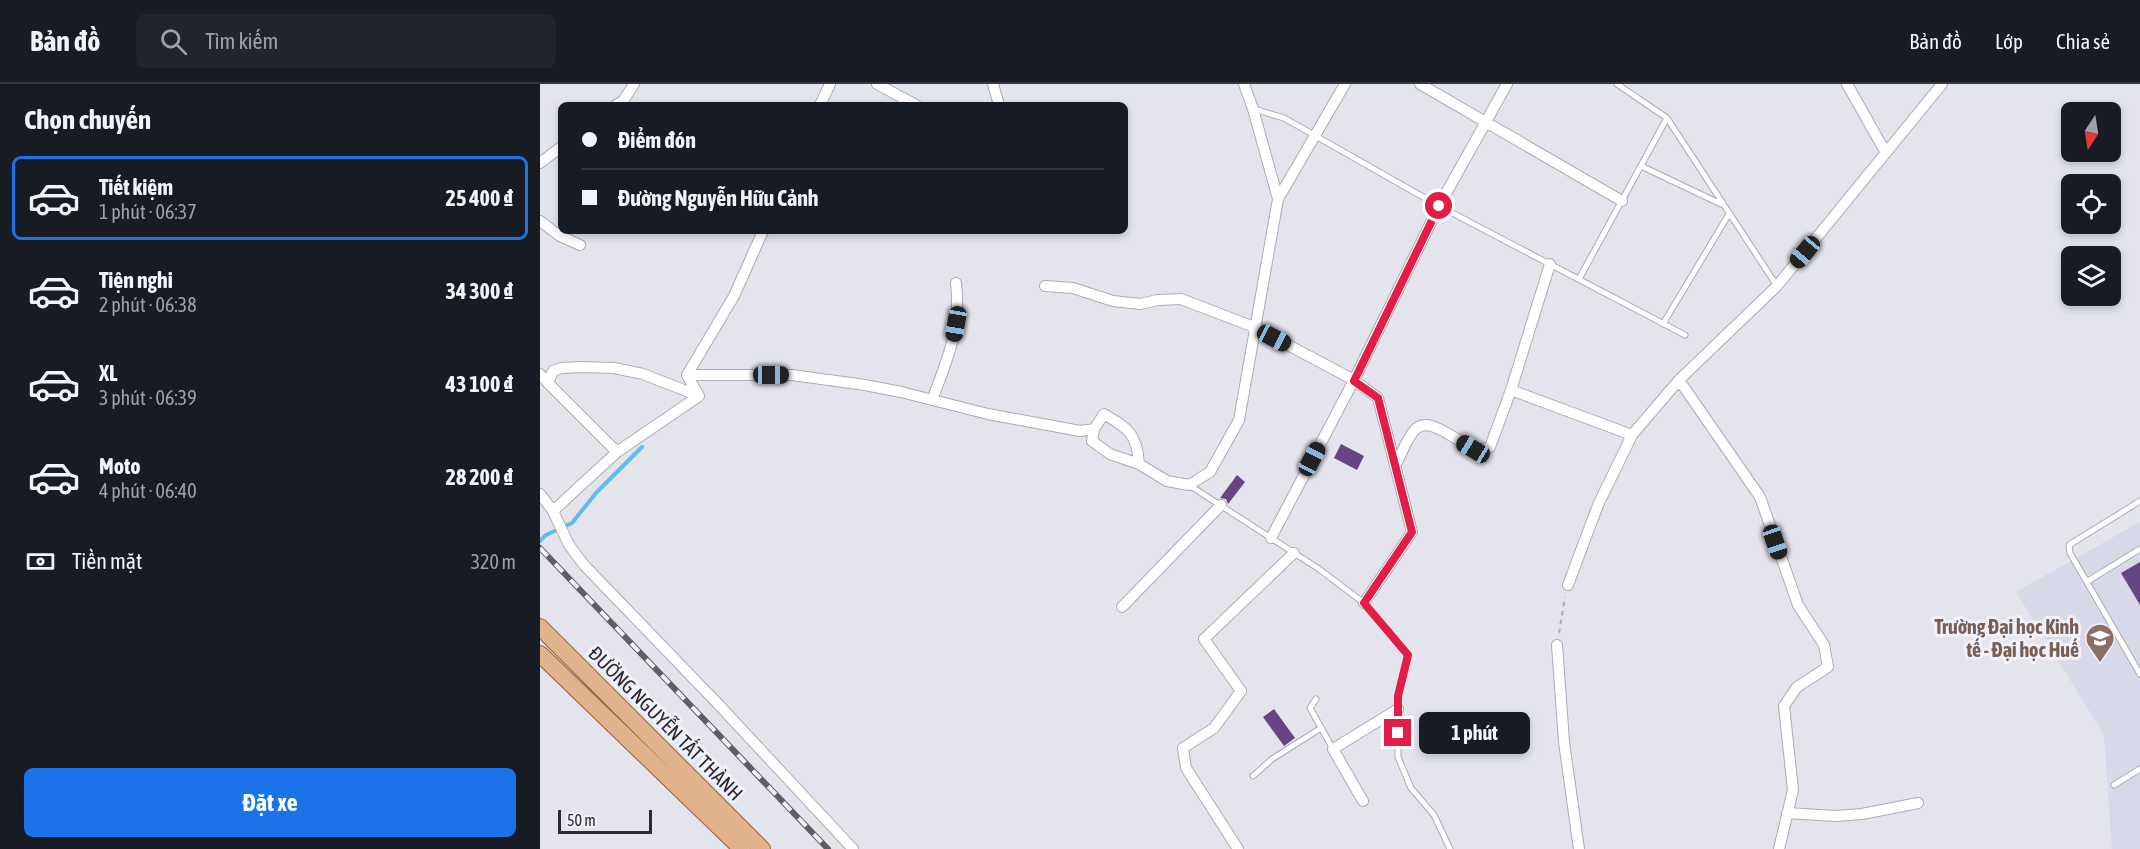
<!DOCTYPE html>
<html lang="vi">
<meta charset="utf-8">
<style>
body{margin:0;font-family:"Asap Condensed",sans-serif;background:#20242c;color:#f1f3f6;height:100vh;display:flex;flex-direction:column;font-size:22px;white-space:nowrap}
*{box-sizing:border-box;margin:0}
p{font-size:20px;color:#9ea1a6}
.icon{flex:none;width:33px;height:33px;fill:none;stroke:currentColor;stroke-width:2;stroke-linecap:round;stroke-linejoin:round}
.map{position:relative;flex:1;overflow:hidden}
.panel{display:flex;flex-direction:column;background:#171b24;width:540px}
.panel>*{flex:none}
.hud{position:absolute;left:18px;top:18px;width:570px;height:132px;border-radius:9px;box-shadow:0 3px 9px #0003;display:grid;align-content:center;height:132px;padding:0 24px;background:#171b24}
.needle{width:39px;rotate:192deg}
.tools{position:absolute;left:1521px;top:18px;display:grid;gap:12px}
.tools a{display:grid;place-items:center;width:60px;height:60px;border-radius:9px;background:#171b24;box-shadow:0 3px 9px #0003;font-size:30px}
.scale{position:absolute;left:18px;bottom:15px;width:94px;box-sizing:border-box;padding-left:6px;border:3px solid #2b2b2e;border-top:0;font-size:16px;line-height:21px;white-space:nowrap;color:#2b2b2e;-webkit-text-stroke:4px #f0f1fa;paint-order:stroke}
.end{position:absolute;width:27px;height:27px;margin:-14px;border:8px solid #e11d48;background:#fff;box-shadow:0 0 0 3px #fff}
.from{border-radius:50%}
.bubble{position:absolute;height:42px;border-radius:9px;background:#171b24;box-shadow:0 3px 9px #0003;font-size:20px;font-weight:700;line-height:42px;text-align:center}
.car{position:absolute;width:18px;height:36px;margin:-18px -9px;border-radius:8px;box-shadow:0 0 4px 2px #0007;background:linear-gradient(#222 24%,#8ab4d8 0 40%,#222 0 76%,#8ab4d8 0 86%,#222 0)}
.hud b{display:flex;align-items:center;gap:21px;height:57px;font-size:22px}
.hud b+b{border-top:2px solid #363941}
.hud i{width:15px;height:15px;background:#f1f3f6}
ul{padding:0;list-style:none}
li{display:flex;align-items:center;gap:18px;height:84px;margin:0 12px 9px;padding:0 12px;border:3px solid transparent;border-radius:9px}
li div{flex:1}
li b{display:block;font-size:22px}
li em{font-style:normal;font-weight:700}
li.on{border-color:#1a73e8}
li>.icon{width:54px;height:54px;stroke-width:1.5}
h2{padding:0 24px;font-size:27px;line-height:72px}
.pay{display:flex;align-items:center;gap:15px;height:66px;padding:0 24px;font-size:22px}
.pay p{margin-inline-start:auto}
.primary-button{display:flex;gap:12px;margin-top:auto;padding:12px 24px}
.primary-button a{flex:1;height:69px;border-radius:9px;background:#1a73e8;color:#fff;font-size:24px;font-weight:700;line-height:69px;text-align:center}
header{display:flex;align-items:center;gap:36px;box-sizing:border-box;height:84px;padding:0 30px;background:#171b24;border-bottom:2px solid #363941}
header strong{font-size:28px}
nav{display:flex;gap:33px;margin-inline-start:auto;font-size:21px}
.search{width:420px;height:54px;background:#20242c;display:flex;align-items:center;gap:15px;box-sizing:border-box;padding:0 21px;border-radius:9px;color:#9ea1a6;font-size:22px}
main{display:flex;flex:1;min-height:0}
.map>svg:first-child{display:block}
.built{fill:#d7d8e8}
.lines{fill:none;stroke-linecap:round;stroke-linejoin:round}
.stream{stroke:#61bde7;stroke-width:4}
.building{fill:#674584}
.lane-casing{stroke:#abacb4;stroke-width:7}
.street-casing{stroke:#abacb4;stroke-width:12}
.primary-casing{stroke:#94633a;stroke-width:18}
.path{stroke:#aaaab1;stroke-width:2;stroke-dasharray:4.5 4.5;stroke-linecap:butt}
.lane{stroke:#fff;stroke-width:5}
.street{stroke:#fff;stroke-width:10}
.primary{stroke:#e0b38d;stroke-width:16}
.rail-casing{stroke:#5e5e63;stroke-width:6}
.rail{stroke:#f0f1fa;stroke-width:4;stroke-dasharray:11;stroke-linecap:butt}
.route{stroke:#e11d48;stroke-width:8}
.labels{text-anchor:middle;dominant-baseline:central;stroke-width:6;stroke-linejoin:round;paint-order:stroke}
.education-label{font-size:20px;font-weight:bold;fill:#785e54;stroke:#f0f1fa;text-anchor:end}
.street-label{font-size:20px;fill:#2b2b2e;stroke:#f0f1fa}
</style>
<header>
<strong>Bản đồ</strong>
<div class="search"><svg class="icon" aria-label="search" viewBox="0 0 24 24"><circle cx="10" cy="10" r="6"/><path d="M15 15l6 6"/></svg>Tìm kiếm</div>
<nav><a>Bản đồ</a><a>Lớp</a><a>Chia sẻ</a></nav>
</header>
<main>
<section class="panel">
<h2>Chọn chuyến</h2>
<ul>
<li class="on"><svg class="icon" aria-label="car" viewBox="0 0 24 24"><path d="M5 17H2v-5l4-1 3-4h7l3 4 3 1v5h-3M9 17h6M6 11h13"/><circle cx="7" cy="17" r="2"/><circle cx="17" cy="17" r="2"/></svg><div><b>Tiết kiệm</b><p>1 phút · 06:37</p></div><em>25 400 ₫</em></li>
<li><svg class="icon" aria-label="car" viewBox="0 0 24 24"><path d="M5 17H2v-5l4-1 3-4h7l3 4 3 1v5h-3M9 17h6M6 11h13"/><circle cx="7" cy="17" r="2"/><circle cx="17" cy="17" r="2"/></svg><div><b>Tiện nghi</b><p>2 phút · 06:38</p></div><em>34 300 ₫</em></li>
<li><svg class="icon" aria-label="car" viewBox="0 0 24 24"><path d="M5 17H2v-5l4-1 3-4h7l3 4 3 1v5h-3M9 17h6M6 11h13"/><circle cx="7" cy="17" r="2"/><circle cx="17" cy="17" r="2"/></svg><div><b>XL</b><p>3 phút · 06:39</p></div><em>43 100 ₫</em></li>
<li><svg class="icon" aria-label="car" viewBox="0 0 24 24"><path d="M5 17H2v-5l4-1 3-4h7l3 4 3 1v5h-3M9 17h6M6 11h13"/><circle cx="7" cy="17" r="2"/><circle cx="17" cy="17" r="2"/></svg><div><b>Moto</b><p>4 phút · 06:40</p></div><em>28 200 ₫</em></li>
</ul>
<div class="pay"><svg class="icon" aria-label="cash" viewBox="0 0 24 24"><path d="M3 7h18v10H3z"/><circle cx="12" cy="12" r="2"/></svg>Tiền mặt<p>320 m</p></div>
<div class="primary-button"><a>Đặt xe</a></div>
</section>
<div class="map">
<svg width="1600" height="765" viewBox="0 0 1600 765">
<rect width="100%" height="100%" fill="#e3e4ec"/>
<!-- built -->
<path class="built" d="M1600 438V765H1572L1564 651 1476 508Z"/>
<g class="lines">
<!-- stream -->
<path class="stream" d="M0 457 6 451 32 439 56 409 102 363"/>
</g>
<!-- building -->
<path class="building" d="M801 360 824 372 817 386 794 374Z
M697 391 705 398 688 420 686 415 680 414Z
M1600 478V521L1581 489Z
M734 625 755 654 744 662 723 633Z"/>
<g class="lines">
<!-- lane casing -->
<g class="lane-casing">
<path id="lane" d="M1077 0 1127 34 1237 202
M714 25 744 34 899 122 1145 251
M1101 82 1181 120
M1039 195 1127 34
M1123 240 1189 130
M649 401 779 485 824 519 868 571 858 612V673L871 704 894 731 910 765
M1600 417 1529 461 1530 469 1600 590
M1548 497 1600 465
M776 615 770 624 793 665
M713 692 732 675 781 644
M1574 701 1600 685"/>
</g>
<!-- street casing -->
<g class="street-casing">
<path id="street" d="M337 0 376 21
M453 0 459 21
M880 0 1082 117
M1307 0 1346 69
M76 21 83 17 94 0
M280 21 290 0
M0 79 21 63
M738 115 805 0
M0 137 20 152 40 161
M505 202 533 204 573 217 600 220 618 216 641 215 714 243 814 296 838 314 872 448 824 519
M0 290 8 299
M147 291H252L325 301 361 308 448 330 540 347 554 345 564 330C589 345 597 350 599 380L627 397 649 401 670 388 699 336 738 115 713 25 704 0
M1139 296 1220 413 1258 521 1284 561 1288 583 1257 603 1244 622 1253 706 1239 765
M971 306 1092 351
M392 316C408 274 421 245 416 199
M554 345 552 357 570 370 599 380
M77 368 8 299 13 287 21 284 42 283 74 284 103 290 159 312
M855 382C861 371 866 357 873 348 892 323 926 375 950 363L971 306 1010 180
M0 410 13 427 29 461 44 481 179 621 313 765
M13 427 77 368 159 312 147 291 194 212 223 147
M731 454 814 296 899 122 967 0
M1028 501 1058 421 1092 351 1139 296 1237 202 1402 0
M582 523 681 421
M1017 561 1024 658 1039 765
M823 717 793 665 858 625
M1247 729 1296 732 1322 730 1378 719
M698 765 646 684 643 664 674 644 701 607 664 555 754 469"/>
</g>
<!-- primary casing -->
<g class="primary-casing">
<path id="primary" d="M0 543 222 765
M0 570 202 765"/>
</g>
<!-- path -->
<path class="path" d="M1019 549 1025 513"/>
<!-- lane -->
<use href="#lane" class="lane"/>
<!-- street -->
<use href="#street" class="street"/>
<!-- primary -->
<use href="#primary" class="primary"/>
<!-- rail casing -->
<g class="rail-casing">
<path id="rail" d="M0 464 288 765"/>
</g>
<!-- rail -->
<use href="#rail" class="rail"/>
</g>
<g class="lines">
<!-- route -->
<path class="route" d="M858 649V612L868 571 824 519 872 448 838 314 814 297 899 122"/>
</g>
<!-- icons -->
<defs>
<g id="university-pin" transform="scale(1.5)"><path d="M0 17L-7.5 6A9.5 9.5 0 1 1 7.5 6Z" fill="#8d6e63" stroke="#f0f1fa"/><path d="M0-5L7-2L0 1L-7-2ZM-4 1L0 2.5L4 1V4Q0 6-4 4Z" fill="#fff"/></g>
</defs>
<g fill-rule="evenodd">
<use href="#university-pin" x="1560" y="554"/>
</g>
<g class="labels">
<!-- education labels -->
<g class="education-label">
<text x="1539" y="542">Trường Đại học Kinh<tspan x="1539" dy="23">tế - Đại học Huế</tspan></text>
</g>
<!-- street labels -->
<g class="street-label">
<text transform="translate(126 639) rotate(45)">ĐƯỜNG NGUYỄN TẤT THÀNH</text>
</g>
</g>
</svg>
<div class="tools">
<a><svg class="needle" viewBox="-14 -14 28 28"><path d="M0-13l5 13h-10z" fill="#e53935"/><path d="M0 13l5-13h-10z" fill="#9ea1a6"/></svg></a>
<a><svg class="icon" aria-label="locate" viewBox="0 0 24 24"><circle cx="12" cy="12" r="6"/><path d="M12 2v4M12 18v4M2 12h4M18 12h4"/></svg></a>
<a><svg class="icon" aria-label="layers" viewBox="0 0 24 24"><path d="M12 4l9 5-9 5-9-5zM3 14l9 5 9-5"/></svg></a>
</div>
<div class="scale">50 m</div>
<i class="end from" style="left:899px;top:122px"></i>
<i class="end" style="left:858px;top:649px"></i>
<div class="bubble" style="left:879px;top:628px;width:111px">1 phút</div>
<i class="car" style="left:1265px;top:168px;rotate:220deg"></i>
<i class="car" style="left:416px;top:240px;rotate:190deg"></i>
<i class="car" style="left:734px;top:254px;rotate:118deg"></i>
<i class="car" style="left:231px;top:291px;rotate:90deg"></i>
<i class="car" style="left:933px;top:365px;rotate:301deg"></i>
<i class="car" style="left:772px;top:375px;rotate:28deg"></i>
<i class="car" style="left:1235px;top:458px;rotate:161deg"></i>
<div class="hud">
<b><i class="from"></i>Điểm đón</b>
<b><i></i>Đường Nguyễn Hữu Cảnh</b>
</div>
</div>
</main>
